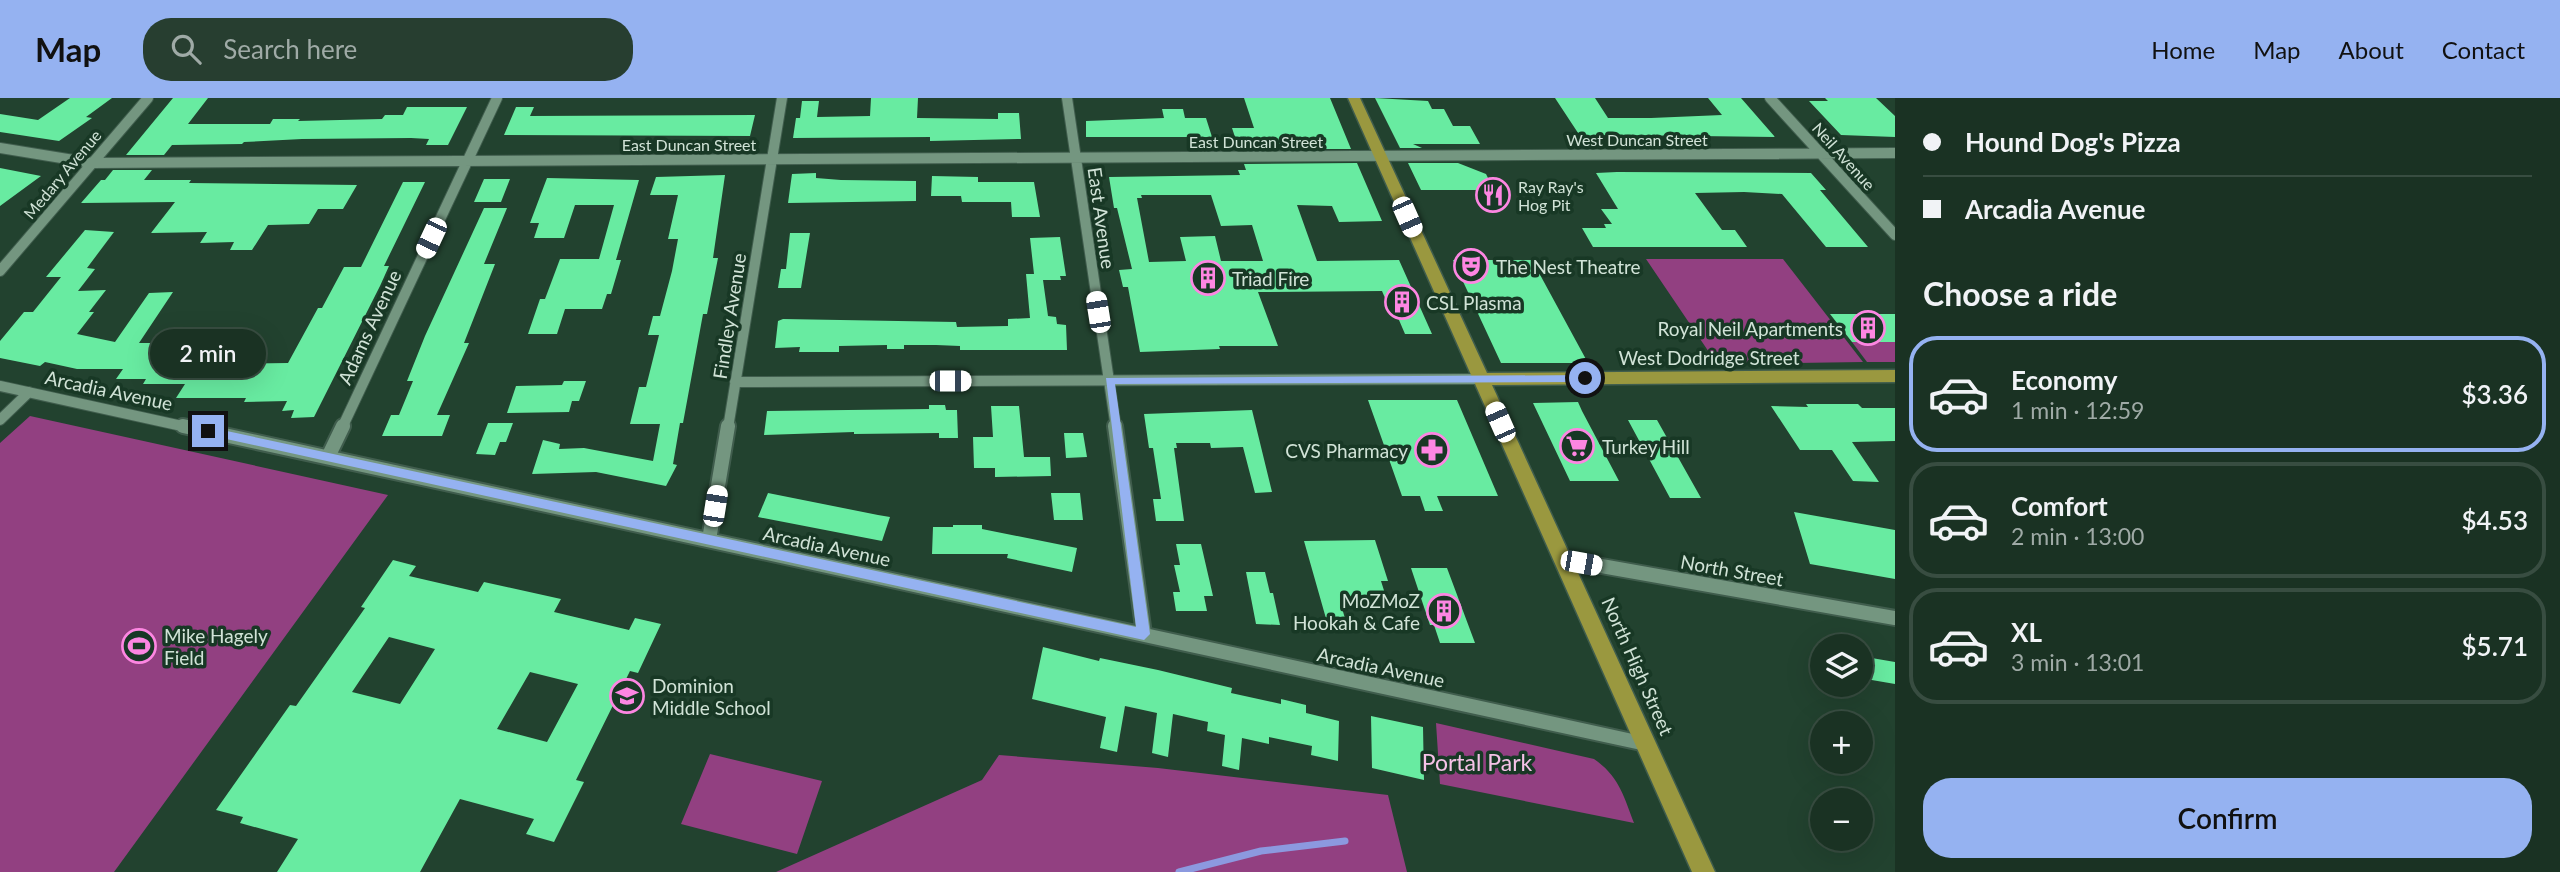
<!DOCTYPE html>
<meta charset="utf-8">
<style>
body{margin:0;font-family:Lato,sans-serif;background:#273e30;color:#f1f3f6;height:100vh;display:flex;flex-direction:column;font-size:26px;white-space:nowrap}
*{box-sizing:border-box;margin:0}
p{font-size:23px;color:#9faaa6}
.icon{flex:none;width:38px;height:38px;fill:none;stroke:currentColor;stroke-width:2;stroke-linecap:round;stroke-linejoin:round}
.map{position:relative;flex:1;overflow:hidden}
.drawer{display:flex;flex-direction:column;background:#1a3223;width:665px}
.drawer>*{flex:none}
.hud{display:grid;align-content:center;height:154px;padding:0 28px;background:#1a3223}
.controls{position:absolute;left:1810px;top:536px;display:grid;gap:14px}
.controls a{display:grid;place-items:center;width:63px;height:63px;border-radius:50%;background:#1a3223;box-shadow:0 7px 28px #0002,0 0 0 2px #384d41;font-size:35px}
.end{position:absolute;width:32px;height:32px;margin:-16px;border:9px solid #95b2f1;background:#111;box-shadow:0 0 0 4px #111}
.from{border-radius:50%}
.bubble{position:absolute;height:49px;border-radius:24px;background:#1a3223;box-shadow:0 7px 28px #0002,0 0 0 2px #384d41;font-size:23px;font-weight:600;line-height:49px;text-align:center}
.car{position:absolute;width:21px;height:42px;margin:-21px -10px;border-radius:9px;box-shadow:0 0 5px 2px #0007;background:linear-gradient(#fff 24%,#345 0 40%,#fff 0 76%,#345 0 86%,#fff 0)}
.hud b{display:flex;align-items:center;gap:24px;height:66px;font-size:26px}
.hud b+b{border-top:2px solid #384d41}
.hud i{width:18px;height:18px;background:#f1f3f6}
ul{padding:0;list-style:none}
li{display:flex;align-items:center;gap:21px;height:116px;margin:0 14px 10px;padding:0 14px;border:4px solid #384d41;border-radius:28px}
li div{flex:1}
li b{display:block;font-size:26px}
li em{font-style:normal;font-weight:600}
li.on{border-color:#95b2f1}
li>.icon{width:63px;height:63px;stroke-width:1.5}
h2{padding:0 28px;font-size:32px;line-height:84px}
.button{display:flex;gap:14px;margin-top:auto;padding:14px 28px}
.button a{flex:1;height:80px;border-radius:28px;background:#95b2f1;color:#111;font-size:28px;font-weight:600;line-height:80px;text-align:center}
header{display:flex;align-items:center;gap:42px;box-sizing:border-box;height:98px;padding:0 35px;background:#95b2f1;color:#111}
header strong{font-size:33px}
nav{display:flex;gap:38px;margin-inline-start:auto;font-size:24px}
.search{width:490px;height:63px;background:#273e30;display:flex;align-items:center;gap:18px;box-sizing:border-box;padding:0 24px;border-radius:28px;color:#9faaa6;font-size:26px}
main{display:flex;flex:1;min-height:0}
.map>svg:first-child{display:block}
.green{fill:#924081}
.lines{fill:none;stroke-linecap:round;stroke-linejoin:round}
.stream{stroke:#8c99df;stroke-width:7}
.building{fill:#68eba1;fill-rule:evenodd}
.minor-far1-casing{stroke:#405d4d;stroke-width:12}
.minor-casing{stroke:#405d4d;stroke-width:18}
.major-casing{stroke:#405d4d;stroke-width:3}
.minor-far1{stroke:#749680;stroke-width:10}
.minor{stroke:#749680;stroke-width:14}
.major{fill:#9a983f;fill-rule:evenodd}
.route{fill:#95b2f1}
.labels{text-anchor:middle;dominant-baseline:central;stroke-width:7;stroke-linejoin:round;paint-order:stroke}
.far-street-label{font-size:16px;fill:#d1e3d7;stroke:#183825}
.far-poi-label{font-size:16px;fill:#d1e3d7;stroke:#183825;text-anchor:start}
.street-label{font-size:19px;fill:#d1e3d7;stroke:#183825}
.poi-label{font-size:19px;fill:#d1e3d7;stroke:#183825;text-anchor:start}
.near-park-label{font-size:23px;fill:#f5c2e7;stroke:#183825}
</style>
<header>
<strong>Map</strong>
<div class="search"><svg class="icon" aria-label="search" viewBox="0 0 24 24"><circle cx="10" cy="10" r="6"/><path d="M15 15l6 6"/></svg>Search here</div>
<nav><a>Home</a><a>Map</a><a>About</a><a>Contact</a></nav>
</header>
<main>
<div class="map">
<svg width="1895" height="774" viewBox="0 0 1895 774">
<rect width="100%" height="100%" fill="#22422f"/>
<!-- green -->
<path class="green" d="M1646 161H1783L1863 264 1717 266Z
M1852 244H1895V264H1867Z
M30 318 388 397 114 774H0V345Z
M1436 625 1594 661C1619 678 1624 699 1634 725L1440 686Z
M710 656 822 683 797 756 681 726Z
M999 657 1158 670 1388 697 1407 774H776L982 682Z"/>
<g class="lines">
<!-- stream -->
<path class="stream" d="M1179 774 1261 753 1345 743"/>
</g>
<!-- building -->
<path class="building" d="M70 0H112L86 19 92 20 59 43 0 34V16L38 22Z
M173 0H208L188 26H270L273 21H300L298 23 382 21 385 17H403L407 9H467L448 47H426L429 41 411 40 302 41 244 44 242 46 172 47 164 57H126Z
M871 0H918L917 20 998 21V15H1019L1021 41 930 43V39L793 40 796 20H800L802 3H819L817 19 870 18Z
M1244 0H1330L1351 51H1239L1232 30H1254Z
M1375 0 1428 3 1432 11H1444L1453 28H1470L1480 46H1413L1422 50H1400Z
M1555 0H1595L1608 20H1651L1722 17 1708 0H1741L1775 39 1620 37 1624 41H1582Z
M1825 0H1876L1895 18V39L1841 37 1809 3H1828Z
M516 9H534L530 18 755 17 750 38 504 37Z
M1162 11H1183L1185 20H1206L1212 39H1086V23L1164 20Z
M1357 65 1382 123 1339 124 1332 108 1297 107 1317 163 1399 162 1432 236H1405L1396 215 1391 214 1382 193 1258 194 1278 248H1219L1220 251 1140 254 1128 189H1123L1119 172 1132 171 1117 110H1114L1109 79 1240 77 1238 72H1246L1244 66ZM1141 97H1211L1221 128 1252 127 1263 163H1221L1215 138 1180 139 1186 163 1149 164 1137 100H1142Z
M1408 65H1458L1486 76 1494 92H1421Z
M0 70 41 78 0 108Z
M113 72H152L144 82H191L189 85 357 87 343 111H318L309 126 268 127 252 152H230L234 144 200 145 207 134 151 135 175 104 81 105 101 82H105Z
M1617 74 1811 75 1826 92H1820L1868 149H1826L1782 96 1744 94 1695 95 1722 132H1735L1747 149H1593L1582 130H1606L1604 126H1612L1601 111H1618L1596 75Z
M816 75V80L841 82 916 83V103L788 105 792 76Z
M725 77 713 160H718L707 216H703L683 325H680L673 366 677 367 666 388 596 374 532 376 543 342 560 346 559 351 584 350 653 363 660 326H630L639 289H646L659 237H648L653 218H660L672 173 678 141H668L678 97H650L656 79Z
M932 78 978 79V84H1034L1040 119H1012L1011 104H962L961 98H931Z
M547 80 639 82 616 162H621L611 196H607L602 211H565L557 236H528L540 201H545L560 161H599L614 107H575L564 140H534L539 125H530Z
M484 81H510L501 104H474Z
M403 84H425L384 168H389L380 188 314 319 291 320 294 312 282 313 287 303 244 304 246 300H176L185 286H143L146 281H116L123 271H77L45 264 40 268 0 260V243L24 214H33L61 179H46L85 132 114 134 87 170 95 171 78 193 106 192 89 214H94L77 236 115 244 149 195 173 194 139 245H196L190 255 226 254 219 266 288 265 318 210H322L344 169H361Z
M484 110H507L484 166H495L464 245H469L437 317H450L442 338H382L391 317H399L413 283H407L425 238Z
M790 135H810L801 190H778L781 171H786Z
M1060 139 1066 178H1060L1061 182H1043L1048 218 1056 219 1057 226 1066 227 1067 252H960V248L936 247H904V251H887V247L839 248V254H799L800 249 775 250 778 223 783 221 956 224 957 229 1008 228V221L1030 220 1026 176H1034L1030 140Z
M1453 162H1532L1588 265H1501Z
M1830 216H1895V244H1852Z
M564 283H586L579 303H572L569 314 507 315 516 288 562 287Z
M1368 302H1457L1498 398H1437L1443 413H1425L1420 398H1402Z
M1578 304 1582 313 1619 383H1570L1533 305Z
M1806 306H1858L1862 310H1895V343L1852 344 1879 384 1853 383 1832 352H1800L1771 308 1808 309Z
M929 307H945L946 312H957L958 340H939V335L854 336V334L764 337 767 313 929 311Z
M991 308H1019L1024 359H1050L1051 378 995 379V370H974L973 339H993Z
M1252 312 1272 394 1255 395 1243 349 1211 350 1210 345H1176L1177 350H1174L1184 423H1156L1153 401H1161L1153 350H1149L1144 316Z
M1628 322H1657L1701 400H1670Z
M488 325H513L506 344H500L495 357 476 356Z
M1064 335H1083L1087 359 1066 360Z
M768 395 878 417 890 419 882 443 758 419Z
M1051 395H1080L1083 422H1054Z
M1794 414 1895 432V481L1810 466Z
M953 427H982V431L1077 450 1072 474 1007 460 1008 456H932L933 429H953Z
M1375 442 1388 483H1381L1387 502 1340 503 1346 524H1327L1304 443Z
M1176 446H1201L1213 498H1204L1207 513H1176L1173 494H1180L1174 467H1180Z
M393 462 416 468 409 478 478 494 484 484 561 501 554 514 629 532 635 520 661 526 638 575 630 573 576 682 584 684 554 744 526 736 534 721 460 701 420 774H277L298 741 240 725 243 719 216 712 290 607 296 608 365 510 361 509ZM389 539 435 551 400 606 352 594ZM530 574 578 586 547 644 497 631Z
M1411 470H1447L1475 545H1440L1434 527H1430Z
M1246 474H1265L1270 495H1273L1280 527 1256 526Z
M1043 549 1099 563 1100 560 1158 572 1232 590 1231 595 1281 606V601L1306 607V615L1339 623 1338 663 1311 657 1312 648 1269 639V646L1242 640 1239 672 1222 668 1225 637 1207 633 1208 624 1173 616 1168 659 1152 655 1157 615 1125 608 1117 654 1100 650 1106 619 1032 601Z
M1860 558 1895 564V586L1860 580Z
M1371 618 1423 629 1424 682 1372 670Z"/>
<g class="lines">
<!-- minor-far1 casing -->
<g class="minor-far1-casing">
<path id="minor-far1" d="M1067 0 1116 330
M1770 0 1895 137
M0 50 92 65 1895 55
M0 173 148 0
M735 284 1481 281
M0 288 191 330
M0 322 29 294
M342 330 497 0
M728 330 782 0"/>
</g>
<!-- minor casing -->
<g class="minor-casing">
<path id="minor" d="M183 328 1646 646
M1115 328 1144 536
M328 359 343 328
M709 442 728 328
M1562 461 1895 520"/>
</g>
<!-- major casing -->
<g class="major-casing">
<path id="major" d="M1348 0H1360L1487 275 1895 272V284L1492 287 1715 774H1692Z"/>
</g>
<!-- minor-far1 -->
<use href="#minor-far1" class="minor-far1"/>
<!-- minor -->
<use href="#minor" class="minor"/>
<!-- major -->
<use href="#major" class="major"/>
</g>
<!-- route -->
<path class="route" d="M1585 277 1590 280 1585 284 1115 286 1150 536 1144 542 208 337 202 333 208 329 1136 529 1106 280Z"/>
<!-- icons -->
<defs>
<g id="restaurant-ring" transform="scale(1.75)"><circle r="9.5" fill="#183825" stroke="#fd86e2" stroke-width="1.5"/><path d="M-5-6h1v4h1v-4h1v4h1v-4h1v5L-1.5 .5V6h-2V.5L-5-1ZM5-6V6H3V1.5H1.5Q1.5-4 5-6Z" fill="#fd86e2"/></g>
<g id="theatre-ring" transform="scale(1.75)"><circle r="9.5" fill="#183825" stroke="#fd86e2" stroke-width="1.5"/><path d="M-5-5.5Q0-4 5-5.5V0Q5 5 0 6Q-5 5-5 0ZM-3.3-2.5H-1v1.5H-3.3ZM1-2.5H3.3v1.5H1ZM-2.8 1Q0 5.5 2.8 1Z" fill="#fd86e2"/></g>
<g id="building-ring" transform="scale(1.75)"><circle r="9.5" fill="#183825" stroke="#fd86e2" stroke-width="1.5"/><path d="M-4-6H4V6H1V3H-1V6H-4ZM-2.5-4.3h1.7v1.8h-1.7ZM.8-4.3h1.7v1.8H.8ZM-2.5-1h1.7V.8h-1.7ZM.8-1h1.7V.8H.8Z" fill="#fd86e2"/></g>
<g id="supermarket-ring" transform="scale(1.75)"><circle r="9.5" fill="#183825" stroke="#fd86e2" stroke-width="1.5"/><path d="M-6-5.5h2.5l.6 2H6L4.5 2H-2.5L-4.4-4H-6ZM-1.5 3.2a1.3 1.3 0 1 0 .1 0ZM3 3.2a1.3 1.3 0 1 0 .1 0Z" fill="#fd86e2"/></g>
<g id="pharmacy-ring" transform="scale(1.75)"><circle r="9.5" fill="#183825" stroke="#fd86e2" stroke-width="1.5"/><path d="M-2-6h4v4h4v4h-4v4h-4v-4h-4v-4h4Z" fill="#fd86e2"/></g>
<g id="stadium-ring" transform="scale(1.75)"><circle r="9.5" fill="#183825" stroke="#fd86e2" stroke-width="1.5"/><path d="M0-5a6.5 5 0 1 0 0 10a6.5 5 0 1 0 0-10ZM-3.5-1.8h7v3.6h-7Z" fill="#fd86e2"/></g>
<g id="school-ring" transform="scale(1.75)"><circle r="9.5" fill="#183825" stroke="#fd86e2" stroke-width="1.5"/><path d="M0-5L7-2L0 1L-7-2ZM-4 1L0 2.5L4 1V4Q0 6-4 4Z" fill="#fd86e2"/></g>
</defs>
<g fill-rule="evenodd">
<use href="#restaurant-ring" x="1493" y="97"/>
<use href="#theatre-ring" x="1471" y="168"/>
<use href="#building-ring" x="1208" y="180"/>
<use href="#building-ring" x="1402" y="204"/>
<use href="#building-ring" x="1868" y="230"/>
<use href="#supermarket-ring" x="1577" y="348"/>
<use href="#pharmacy-ring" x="1432" y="352"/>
<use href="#building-ring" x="1444" y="513"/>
<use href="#stadium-ring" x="139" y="548"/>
<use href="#school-ring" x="627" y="598"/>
</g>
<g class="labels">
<!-- far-street labels -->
<g class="far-street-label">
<text x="1637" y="41">West Duncan Street</text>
<text x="1256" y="43">East Duncan Street</text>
<text x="689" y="46">East Duncan Street</text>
<text transform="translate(1844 58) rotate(48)">Neil Avenue</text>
<text transform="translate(62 76) rotate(-50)">Medary Avenue</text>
</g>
<!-- far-poi labels -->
<g class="far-poi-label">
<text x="1518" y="88">Ray Ray's<tspan x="1518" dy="18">Hog Pit</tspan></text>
</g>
<!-- street labels -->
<g class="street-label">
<text transform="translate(1102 120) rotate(82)">East Avenue</text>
<text transform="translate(729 218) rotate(-81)">Findley Avenue</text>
<text transform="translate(369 229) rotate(-65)">Adams Avenue</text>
<text x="1709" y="259">West Dodridge Street</text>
<text transform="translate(109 292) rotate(12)">Arcadia Avenue</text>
<text transform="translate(827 448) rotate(12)">Arcadia Avenue</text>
<text transform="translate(1732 472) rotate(10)">North Street</text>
<text transform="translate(1638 568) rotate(66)">North High Street</text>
<text transform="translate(1381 569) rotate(12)">Arcadia Avenue</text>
</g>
<!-- poi labels -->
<g class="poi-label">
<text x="1496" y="168">The Nest Theatre</text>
<text x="1232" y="180">Triad Fire</text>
<text x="1426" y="204">CSL Plasma</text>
<text x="1843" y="230" text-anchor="end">Royal Neil Apartments</text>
<text x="1602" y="348">Turkey Hill</text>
<text x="1408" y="352" text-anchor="end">CVS Pharmacy</text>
<text x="1420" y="502" text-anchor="end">MoZMoZ<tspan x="1420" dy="22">Hookah &amp; Cafe</tspan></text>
<text x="164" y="537">Mike Hagely<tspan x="164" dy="22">Field</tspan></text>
<text x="652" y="587">Dominion<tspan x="652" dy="22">Middle School</tspan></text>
</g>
<!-- near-park labels -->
<g class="near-park-label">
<text x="1477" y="664">Portal Park</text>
</g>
</g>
</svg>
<div class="controls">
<a><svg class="icon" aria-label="layers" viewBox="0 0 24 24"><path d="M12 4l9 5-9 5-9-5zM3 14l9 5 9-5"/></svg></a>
<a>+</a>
<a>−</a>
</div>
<i class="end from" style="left:1585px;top:280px"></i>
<i class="end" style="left:208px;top:333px"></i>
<div class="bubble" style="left:150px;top:231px;width:116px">2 min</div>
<i class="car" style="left:1407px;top:119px;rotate:156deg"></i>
<i class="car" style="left:431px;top:140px;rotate:205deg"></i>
<i class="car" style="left:1098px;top:214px;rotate:351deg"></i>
<i class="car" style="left:950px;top:283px;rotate:90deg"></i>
<i class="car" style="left:1500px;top:324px;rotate:336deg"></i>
<i class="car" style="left:715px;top:408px;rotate:9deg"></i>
<i class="car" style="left:1581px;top:465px;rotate:100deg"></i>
</div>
<section class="drawer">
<div class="hud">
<b><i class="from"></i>Hound Dog's Pizza</b>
<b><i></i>Arcadia Avenue</b>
</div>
<h2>Choose a ride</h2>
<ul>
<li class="on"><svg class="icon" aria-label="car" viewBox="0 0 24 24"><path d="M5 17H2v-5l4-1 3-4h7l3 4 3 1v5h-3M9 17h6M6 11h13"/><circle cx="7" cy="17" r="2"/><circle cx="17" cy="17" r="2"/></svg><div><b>Economy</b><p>1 min · 12:59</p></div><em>$3.36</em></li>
<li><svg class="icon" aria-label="car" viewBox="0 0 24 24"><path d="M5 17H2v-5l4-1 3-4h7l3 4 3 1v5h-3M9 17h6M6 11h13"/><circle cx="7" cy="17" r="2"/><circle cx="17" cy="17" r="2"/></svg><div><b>Comfort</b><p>2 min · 13:00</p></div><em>$4.53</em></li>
<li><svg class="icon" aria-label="car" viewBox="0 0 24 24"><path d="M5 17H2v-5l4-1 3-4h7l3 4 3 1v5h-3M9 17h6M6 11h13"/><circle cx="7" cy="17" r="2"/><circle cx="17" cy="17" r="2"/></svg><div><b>XL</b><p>3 min · 13:01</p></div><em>$5.71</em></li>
</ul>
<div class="button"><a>Confirm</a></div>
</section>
</main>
